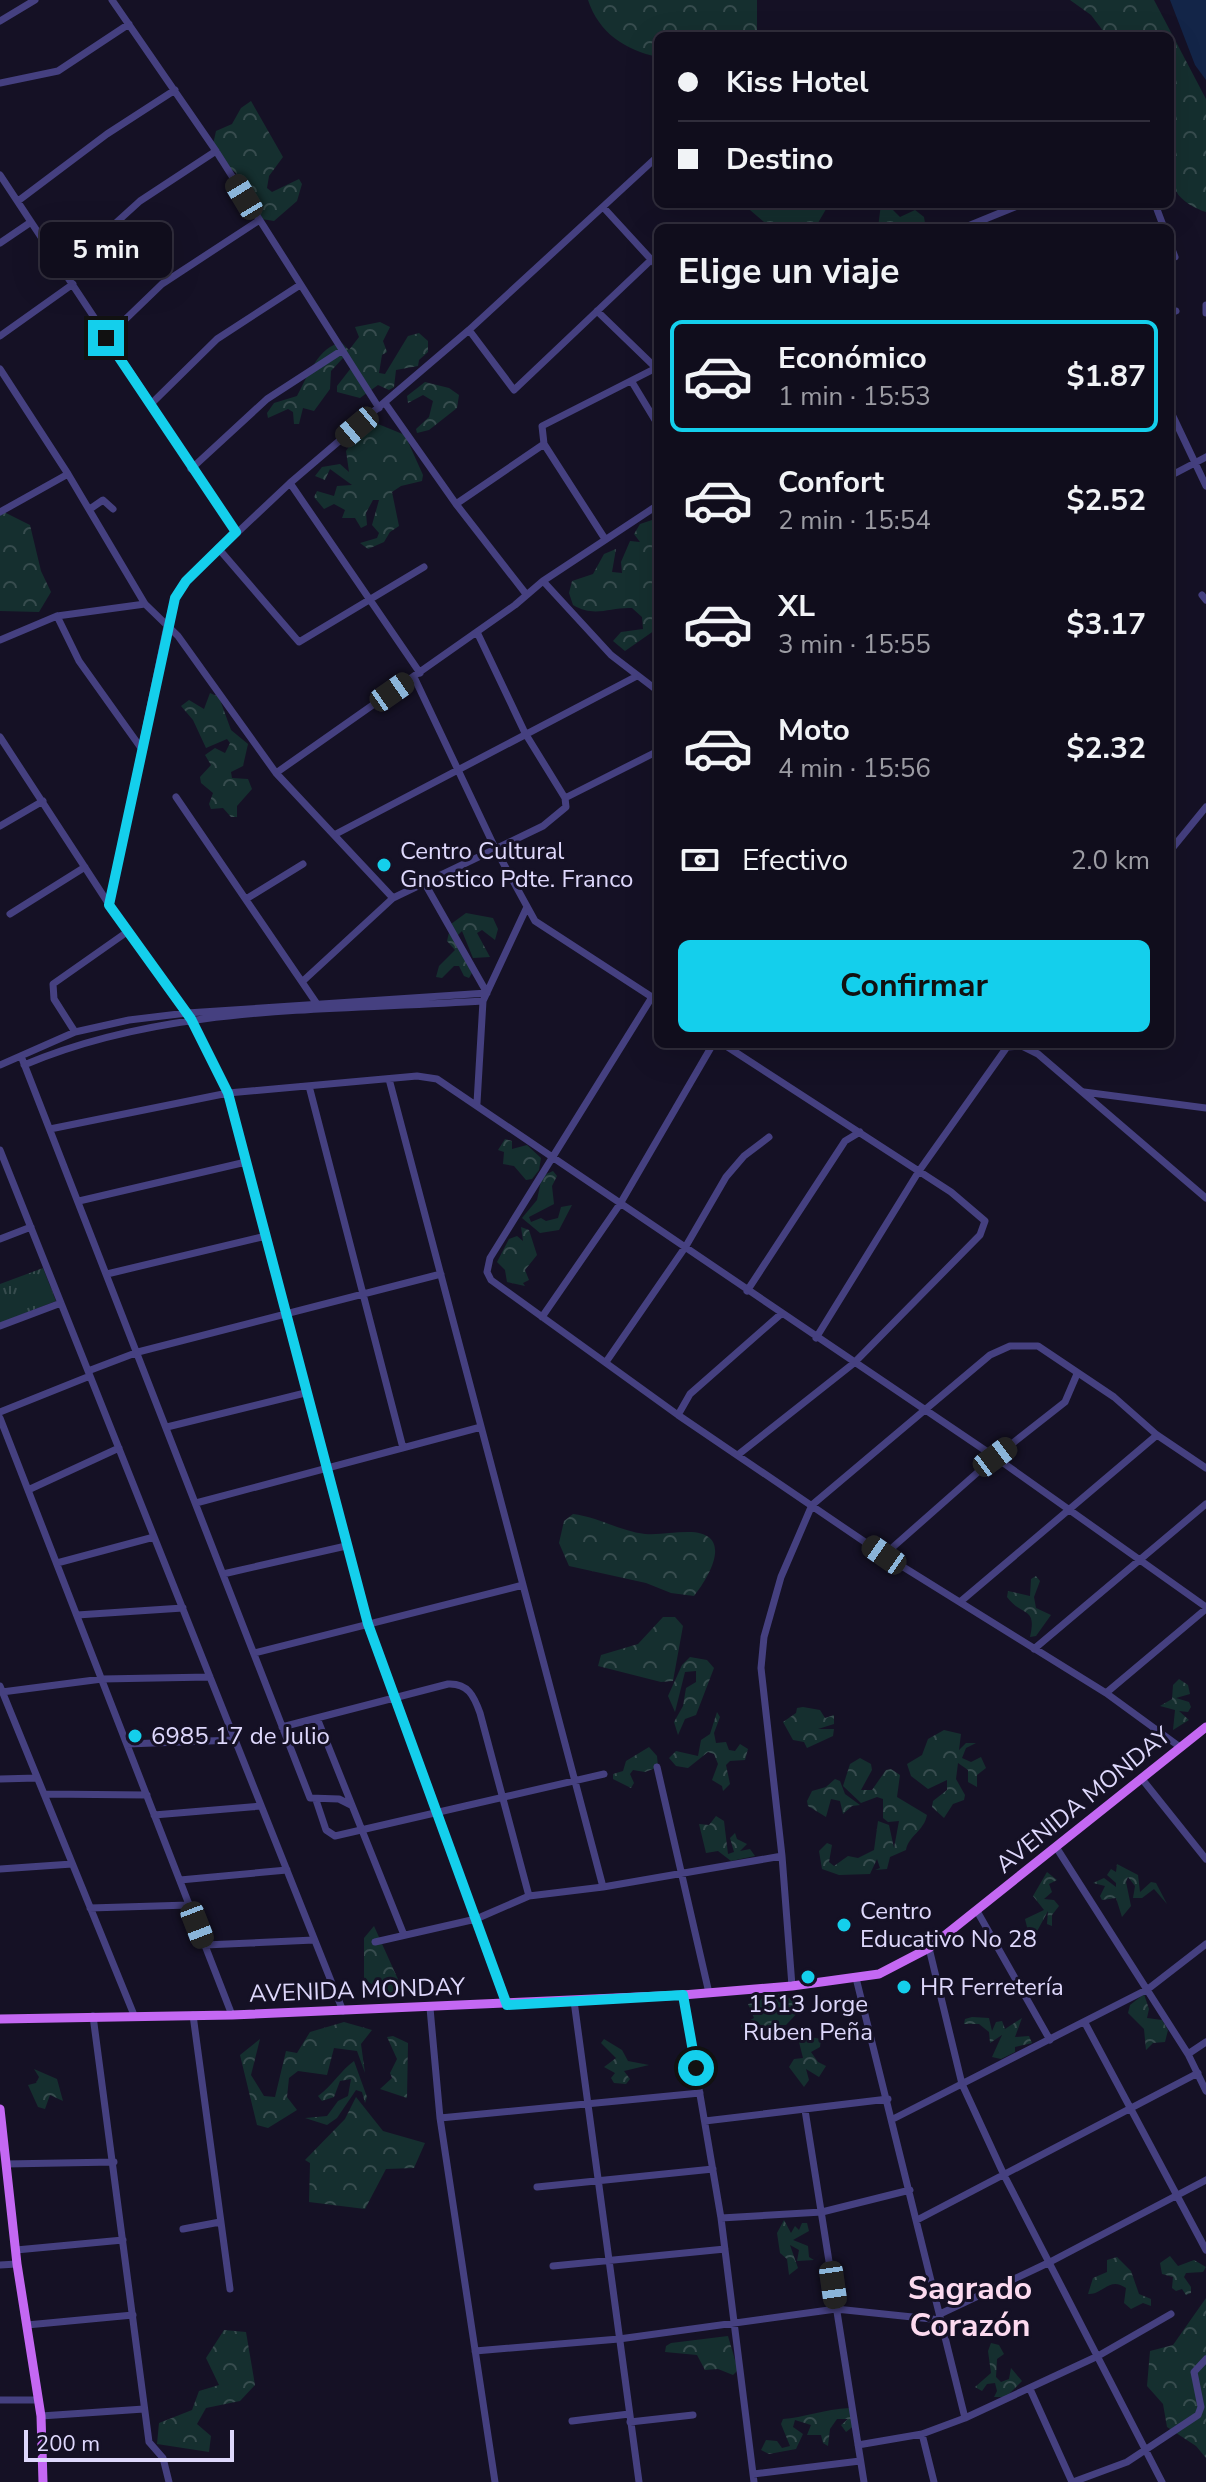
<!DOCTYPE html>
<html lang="es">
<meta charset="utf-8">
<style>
body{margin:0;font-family:"Nunito Sans",sans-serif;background:#1e1b29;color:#f1f3f6;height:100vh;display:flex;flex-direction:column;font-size:30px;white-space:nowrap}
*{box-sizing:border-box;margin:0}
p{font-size:26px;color:#9c9ca3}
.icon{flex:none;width:44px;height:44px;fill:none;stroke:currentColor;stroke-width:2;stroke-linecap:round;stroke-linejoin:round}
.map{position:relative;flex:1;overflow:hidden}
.side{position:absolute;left:654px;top:224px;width:520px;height:824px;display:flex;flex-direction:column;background:#100d1c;border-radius:12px;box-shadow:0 8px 32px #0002,0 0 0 2px #302d3b}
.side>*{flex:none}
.top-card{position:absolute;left:654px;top:32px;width:520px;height:176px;border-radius:12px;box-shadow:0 8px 32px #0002,0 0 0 2px #302d3b;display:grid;align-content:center;height:176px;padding:0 24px;background:#100d1c}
.scale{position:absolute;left:24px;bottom:20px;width:210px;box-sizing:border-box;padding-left:8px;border:4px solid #ded8fc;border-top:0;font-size:22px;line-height:28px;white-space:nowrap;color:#ded8fc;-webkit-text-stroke:6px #151125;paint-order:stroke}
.end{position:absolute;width:36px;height:36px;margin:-18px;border:10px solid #14cfec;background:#111;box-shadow:0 0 0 4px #111}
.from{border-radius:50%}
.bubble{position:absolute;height:56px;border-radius:12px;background:#100d1c;box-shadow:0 8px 32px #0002,0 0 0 2px #302d3b;font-size:26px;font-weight:700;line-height:56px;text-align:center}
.car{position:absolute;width:24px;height:48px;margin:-24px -12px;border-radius:10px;box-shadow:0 0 6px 2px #0007;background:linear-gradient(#222 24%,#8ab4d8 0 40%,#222 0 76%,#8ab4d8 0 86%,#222 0)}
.top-card b{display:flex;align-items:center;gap:28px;height:76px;font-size:30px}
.top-card b+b{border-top:2px solid #302d3b}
.top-card i{width:20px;height:20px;background:#f1f3f6}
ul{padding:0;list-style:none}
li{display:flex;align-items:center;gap:24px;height:112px;margin:0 16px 12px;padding:0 8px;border:4px solid transparent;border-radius:12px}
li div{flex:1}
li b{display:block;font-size:30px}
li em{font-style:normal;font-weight:700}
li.current{border-color:#14cfec}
li>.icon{width:72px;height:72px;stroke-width:1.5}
h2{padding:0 24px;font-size:36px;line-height:96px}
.pay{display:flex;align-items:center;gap:20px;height:88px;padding:0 24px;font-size:30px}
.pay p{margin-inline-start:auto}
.action{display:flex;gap:16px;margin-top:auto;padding:16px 24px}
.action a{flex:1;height:92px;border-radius:12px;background:#14cfec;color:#111;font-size:32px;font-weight:700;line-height:92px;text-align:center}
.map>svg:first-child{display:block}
.grass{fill:url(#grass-tufts)}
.forest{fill:url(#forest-crowns)}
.water{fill:#132548}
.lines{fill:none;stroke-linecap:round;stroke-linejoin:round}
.minor{stroke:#454080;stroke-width:7}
.major{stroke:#c468f3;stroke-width:9}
.route{stroke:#14cfec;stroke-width:10}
.poi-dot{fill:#14cfec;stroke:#151125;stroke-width:3}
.labels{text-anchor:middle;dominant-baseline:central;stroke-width:6;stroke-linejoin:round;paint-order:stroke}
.poi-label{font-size:24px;fill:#ded8fc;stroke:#151125;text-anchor:start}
.street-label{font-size:24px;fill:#ded8fc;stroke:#151125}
.district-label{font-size:32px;font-weight:bold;fill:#fcdaef;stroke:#151125}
</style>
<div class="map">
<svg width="1206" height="2482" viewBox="0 0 1206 2482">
<defs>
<pattern id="grass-tufts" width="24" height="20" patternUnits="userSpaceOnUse" patternTransform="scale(2)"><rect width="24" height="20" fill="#152f2f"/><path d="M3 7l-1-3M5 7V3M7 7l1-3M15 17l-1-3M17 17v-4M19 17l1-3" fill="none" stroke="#374c4e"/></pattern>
<pattern id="forest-crowns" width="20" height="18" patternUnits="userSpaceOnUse" patternTransform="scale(2)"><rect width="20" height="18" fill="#152f2f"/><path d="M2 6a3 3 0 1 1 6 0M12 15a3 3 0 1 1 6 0" fill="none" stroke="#374c4e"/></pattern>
</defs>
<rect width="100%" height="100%" fill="#151125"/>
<!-- grass -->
<path class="grass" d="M43 1268 56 1301 0 1323V1284Z"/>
<!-- forest -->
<path class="forest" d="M588 0H757V36H658V57C625 50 599 33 588 0Z
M1070 0H1154L1206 99V212C1196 209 1181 201 1176 191 1163 170 1170 66 1170 36H1107L1091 15Z
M251 101 283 157 269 176 267 188 272 192 299 179 302 184 297 201 274 221 262 219 236 173 218 161 212 149 216 131 232 124 241 108Z
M743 204H829L815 228H771Z
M881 204H887L900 217 915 210 924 217 925 223 921 228H878Z
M380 322 390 327 383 341 387 352 382 355 379 373 385 374 408 336 419 333 428 341V352L419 360 418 366 396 370 394 387 389 390 378 385 360 398 337 392V386L351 368 349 358H343L331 371 330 389 314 411 303 408 299 424H294L293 412 288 409 268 418 267 413 274 403 297 396C306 380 319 344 342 343L349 350 359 337 355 327Z
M425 382 449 388 459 395 457 408 429 430 417 433 416 429 429 417 433 401 423 395 408 403 407 396Z
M378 424 405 435 423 475 422 481 401 486 392 492 399 526 390 532 384 542 368 549 360 543 377 538 379 533 372 525 379 500H373L366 513 367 525 361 528 355 518H342L345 510 334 504 324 509 314 497 317 491 334 496 337 486 352 485 330 469 325 480 315 476 322 467 340 464 349 472 346 451 356 436Z
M0 510 30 525 41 571 51 592 39 612 0 611Z
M658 518V628L625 651 613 641 621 632 643 629 642 617 632 608C609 607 595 618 573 605L569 593 572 581 593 574 604 554 616 549 612 572 622 573 621 562 630 541 640 542 634 534 640 524Z
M210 693 219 697 231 730 248 744 243 766 231 772 232 778 248 779 252 789 237 806V817H231L223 808 211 809 209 804 213 793 201 783 200 777 211 765 205 755 215 748 225 753 230 743 227 739 206 748 193 720 181 706 189 700 204 709Z
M466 913 493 918 498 929 495 940 482 930 477 933 490 957 473 958 462 931 458 935 459 946 472 973 469 978 464 976 459 966H454L442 978 436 977 439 966 455 950 447 941 451 924Z
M505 1139 512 1141V1149L527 1145 541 1158 539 1170 532 1179 526 1180 514 1166 503 1164 504 1152 498 1150Z
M553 1171 557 1176 552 1186 554 1204 529 1217 531 1222 541 1218 546 1221 558 1218 561 1207 572 1205 559 1230 540 1233 522 1218 537 1200 542 1176Z
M521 1227 529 1230 537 1255 525 1270 529 1280 523 1283 525 1286 507 1282 505 1270 497 1262 509 1239 517 1236 523 1241Z
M573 1514C598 1517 620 1531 645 1534 660 1535 673 1532 688 1532 735 1532 710 1576 694 1596L671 1593 646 1583 569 1566 559 1543 564 1521Z
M1036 1576 1040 1581 1034 1597 1036 1608 1051 1615 1036 1636 1030 1637C1037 1606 1023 1618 1007 1597L1008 1591 1030 1596 1031 1579Z
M663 1617H675L683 1626 673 1681 661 1682 598 1666 601 1655 638 1644Z
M690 1657 707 1660 714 1668 696 1715 685 1719 678 1735 674 1722 683 1706 686 1688 696 1682V1671L685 1672 675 1712 668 1696 682 1665Z
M1179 1679 1188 1685 1190 1694 1176 1698 1189 1702 1191 1707 1188 1712 1179 1711 1189 1720 1173 1730 1175 1710 1160 1706 1172 1699 1173 1685Z
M803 1707 820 1710 825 1718 834 1715V1724L818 1729H834L833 1736 807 1748 804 1742 793 1740 783 1722 796 1713 797 1708Z
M717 1712 720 1717 714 1733 716 1743 726 1742 729 1750 735 1751 740 1744 748 1749 745 1760 730 1761 726 1765 730 1784 723 1791 722 1786 712 1780 718 1764 714 1754 708 1752 688 1768 676 1766 669 1758 676 1751 698 1756 701 1740 710 1734Z
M944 1730 961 1734 959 1750 966 1743H976L966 1748 962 1758 971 1762 981 1757 986 1768 977 1775V1787L968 1782V1770L958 1763 956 1779 965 1795 964 1800 953 1804 944 1818 932 1807 933 1801 947 1790V1780L928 1789 911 1776 907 1764 922 1755 928 1739Z
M649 1747 657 1756 658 1767 645 1772 633 1770 630 1774 634 1783 631 1788 613 1779V1774L623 1771 626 1761Z
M860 1758 871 1764 872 1770 861 1790H872L886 1770 891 1769 900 1775 897 1797 927 1815C924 1831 909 1835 906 1850L890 1857 887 1869 875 1870 880 1868 877 1859 870 1874 839 1875 822 1869 819 1851 827 1843 832 1845 829 1862 834 1866 848 1856 858 1858 874 1850 878 1821 889 1825 894 1848 899 1821 888 1822 883 1818V1799L877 1797 861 1803 843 1786 850 1764Z
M835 1779 840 1781 845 1794 860 1805 852 1806 843 1814 840 1801 831 1799 826 1817 808 1806 807 1801 812 1791 826 1787Z
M716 1816 724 1821 728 1854 734 1852 730 1838 735 1833 737 1839 747 1844 740 1851 750 1849 755 1856 731 1861 718 1851 706 1853 699 1824 709 1825Z
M1117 1864 1138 1875 1140 1892 1151 1882 1156 1883 1167 1904 1154 1889 1142 1898H1133L1135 1886 1128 1877 1126 1882 1131 1906 1122 1917 1116 1898 1102 1900 1100 1896 1105 1886 1093 1883 1104 1878 1116 1887V1883L1107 1875 1111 1869 1116 1872Z
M1047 1872 1057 1880 1049 1884 1052 1892 1044 1899 1054 1900 1059 1906 1052 1915V1926L1047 1924 1048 1911 1035 1935H1029L1025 1919 1044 1910 1033 1896Z
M374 1926 401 1986 388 1995 364 1979V1938Z
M766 1993 777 1999 778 1994 795 2000 801 2009 786 2025 762 2026 750 2037 744 2036 741 2025 754 2018 748 2004 759 2002Z
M1144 1994 1149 2009 1147 2018 1162 2020 1168 2030 1165 2042 1153 2043 1146 2050 1144 2029 1128 2013 1130 2005Z
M972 2017 989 2018 992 2031 996 2022 1002 2021 1005 2029 1022 2018 1015 2037 1029 2036 1032 2043 1015 2047V2052L1001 2059 992 2057 1002 2035 990 2043 989 2032 979 2024H964L965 2019Z
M344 2022 372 2030 361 2044 365 2073 357 2051 334 2048 327 2075 298 2071 289 2078 287 2097 297 2110 268 2128 257 2125 240 2055 260 2039 251 2075 264 2096 275 2097 286 2051 297 2053 310 2032Z
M393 2036 408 2043 407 2098 380 2089 392 2078 390 2073 397 2059 387 2037Z
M805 2036 821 2039 820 2047 811 2052 818 2062 826 2066 819 2077 806 2069 809 2080 804 2087 789 2067 794 2059 803 2058 799 2042Z
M604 2039 622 2050 628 2061 649 2065 624 2071 630 2079 626 2084 614 2083 611 2078 615 2073 604 2067 616 2058 601 2043Z
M354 2061 367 2097 365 2103 362 2092 356 2090 337 2118 327 2125 305 2118 327 2116 338 2101 348 2096 351 2079 340 2081 334 2097 322 2101 318 2096C333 2085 341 2070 354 2061Z
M34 2069 57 2079 63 2101 50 2095 45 2109 38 2107 28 2085 36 2083 39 2077Z
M356 2097 383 2131 425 2143 414 2168 386 2169 365 2209 309 2202 310 2163 305 2160 345 2119Z
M784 2220 791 2233 795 2226 799 2230 802 2223H807L809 2231 793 2240 808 2246 809 2257 814 2260 797 2261 799 2250 790 2245 798 2268 789 2275 787 2259 780 2253 777 2233Z
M1170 2256 1178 2266 1194 2260 1206 2267 1203 2272 1186 2273 1184 2277 1191 2287V2293L1186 2295 1182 2289 1176 2291 1172 2288 1173 2277 1162 2274 1160 2263Z
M1117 2257 1131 2271 1139 2294 1151 2299V2306L1143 2303 1131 2309 1124 2303 1126 2288C1109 2276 1103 2295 1088 2294L1093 2278 1107 2272V2260Z
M1206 2298V2458L1196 2446 1167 2427 1163 2404 1147 2386 1150 2351 1173 2345Z
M224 2330 246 2332 255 2385 240 2401 206 2408 197 2424 211 2436 209 2452 157 2444 159 2423 192 2410 199 2391 219 2385 206 2358Z
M728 2336 738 2370 733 2375 718 2369 705 2370 697 2355 665 2352 666 2346 671 2343Z
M991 2343 999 2345 1004 2354 997 2359 996 2377 1001 2382 1009 2379 1011 2368 1022 2381 1006 2397H994L997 2391 995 2383 987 2384 982 2391 975 2387 991 2373 988 2351Z
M850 2408 855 2425 846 2432 841 2425 848 2419H837L830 2429 828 2446 823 2443 821 2435H807L811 2425 795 2420 793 2427 803 2434 796 2449 769 2454 761 2450 766 2440 777 2441 782 2448 790 2446 781 2424 783 2419C803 2418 824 2409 850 2408Z"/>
<!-- water -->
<path class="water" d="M1170 0H1206V80L1195 65Z"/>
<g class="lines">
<!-- minor -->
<path class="minor" d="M112 0 216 151 379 408
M0 21 35 0
M0 83 58 71 129 24
M0 175 236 532
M18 201 107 134 175 90
M1155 204 1164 228
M603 207 658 267
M963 228 1022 204
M0 243 31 222
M1170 244 1175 257
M64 270 140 201 216 151
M1206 305V313
M597 311 656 368
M1170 313 1176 311
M469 330 514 390 651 260
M0 336 73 284
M106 338 162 284 258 221
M0 369 68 474 145 604 178 636 276 773 334 835
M632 382 658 425
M385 403 456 504
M151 404 217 339 300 285
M1170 410 1206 486
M191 469 267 399 341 351
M1170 476 1206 457
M290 483 420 673
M90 509 103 500 113 509
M0 512 68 474
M605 539 544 444 542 426 658 367
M218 548 299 642 424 567
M543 581 611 655 658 691
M526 594 456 504 544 444
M1202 595 1206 600
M57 616 79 661 141 748
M0 640 57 616 145 604
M414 677 495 848 535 921 658 1001
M0 737 127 932 191 1019 228 1093 368 1624 507 2005
M276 773 515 605 543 581 658 505
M176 797 317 1004
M565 798 658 751
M0 826 43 801
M1170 851 1206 807
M393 898 334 835 637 676
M246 899 303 864
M109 905 167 626 175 598 186 581 290 483 469 330 658 156
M10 914 85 867
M303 981 393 898 543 826 566 807 565 798 525 733 477 632
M652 997 490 1258 487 1272 491 1280 678 1415 884 1555 1106 1693 1180 1747
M75 1032 54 999 53 984 127 932
M723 1044 951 1192 985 1221 980 1235 854 1363 739 1454
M21 1056 310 1798 339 1799 351 1805
M0 1065 75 1032 129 1020 187 1013 487 993 424 882
M24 1065C168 1004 330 1011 483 1001
M389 1079 603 1887
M309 1086 403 1448
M1084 1092 1206 1108
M477 1103 483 1001 526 909
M50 1129 228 1093 417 1076 437 1079 995 1457 1206 1607
M0 1150 343 2011
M79 1201 246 1162
M0 1239 31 1227
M107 1274 266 1236
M747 1291 845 1141 860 1132
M542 1317 620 1204 713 1044
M0 1326 61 1303
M816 1338 919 1171 1007 1047 1022 1046 1038 1054 1206 1198
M606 1362 686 1246 726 1177 744 1156 769 1137
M88 1371 138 1352 441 1274
M0 1412 90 1376
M678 1415 690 1394 781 1314
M0 1418 232 2015
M167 1427 305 1393
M28 1490 119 1448
M196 1503 481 1427
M884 1555 995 1457 1065 1402 1077 1374
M57 1563 154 1537
M223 1574 346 1546
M960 1602 1157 1435
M77 1615 183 1608
M1034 1649 1206 1504
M254 1653 523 1585
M0 1686 134 2015
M2 1692 102 1679 210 1677
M1106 1693 1206 1609
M317 1718 404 1935
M282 1727 448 1684C468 1683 474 1696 480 1713L529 1896
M127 1744 235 1740
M657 1767 709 1993
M0 1779 37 1778
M1142 1779 1206 1859
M44 1794 147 1795
M316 1800 326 1830 335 1836 604 1774
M154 1815 261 1806
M1056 1847 1188 2054 1206 2091
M0 1869 72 1864
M180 1880 287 1870
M90 1908 189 1905
M977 1911 1050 2040
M375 1942 476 1919 529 1896 603 1887 782 1856
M205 1945 314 1940
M929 1948 962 2084 1004 2175 1162 2482
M856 1978 965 2418
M792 1986 782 1856 761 1668 764 1637 781 1577 812 1505 990 1355 1010 1346H1038L1114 1397 1157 1435 1206 1468
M683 1995 721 2218 754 2482
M574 2001 639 2482
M430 2008 440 2118 495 2482
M193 2015 230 2289
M93 2016 149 2442 163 2458 169 2482
M1085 2023 1206 2250
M1188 2054 1206 2042
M805 2110 864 2482
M440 2118 700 2093
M893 2119 1148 1989 1206 1944
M705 2121 888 2099
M6 2164 114 2162
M537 2187 713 2169
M721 2218 822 2212 910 2190
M917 2220 1198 2073
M183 2229 220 2222
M16 2250 123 2240
M0 2265 17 2264
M553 2266 725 2249
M940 2314 1050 2262 1206 2180
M27 2325 133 2315
M475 2351 619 2339 836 2309 941 2320
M1030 2389 1072 2482
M0 2400H39
M41 2416 144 2409
M572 2421 629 2414
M630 2422 693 2415
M922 2434 934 2482
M858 2445 922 2434 965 2418 1098 2356 1171 2314
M753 2474 860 2461
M1073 2482 1127 2462 1198 2415 1201 2407 1194 2372 1206 2359"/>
<!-- major -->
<path class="major" d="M0 2019 232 2015 683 1995 792 1986 879 1974 929 1948 1206 1727
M0 2109 17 2264 41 2416 43 2482"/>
</g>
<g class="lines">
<!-- route -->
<path class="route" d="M106 338 236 532 186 581 175 598 109 905 191 1019 228 1093 368 1624 507 2005 683 1995 696 2068"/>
</g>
<!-- markers -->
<g class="poi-dot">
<circle cx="384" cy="865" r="8"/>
<circle cx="135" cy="1736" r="8"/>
<circle cx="844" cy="1925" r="8"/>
<circle cx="808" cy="1977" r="8"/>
<circle cx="904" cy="1987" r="8"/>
</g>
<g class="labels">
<!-- poi labels -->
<g class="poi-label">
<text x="400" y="851">Centro Cultural<tspan x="400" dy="28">Gnostico Pdte. Franco</tspan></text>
<text x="151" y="1736">6985 17 de Julio</text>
<text x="860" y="1911">Centro<tspan x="860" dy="28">Educativo No 28</tspan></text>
<text x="920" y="1987">HR Ferretería</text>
<text x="808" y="2004" text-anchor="middle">1513 Jorge<tspan x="808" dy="28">Ruben Peña</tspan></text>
</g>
<!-- street labels -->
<g class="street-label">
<text transform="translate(1083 1800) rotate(-39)">AVENIDA MONDAY</text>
<text transform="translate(357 1990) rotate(-2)">AVENIDA MONDAY</text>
</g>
<!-- district labels -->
<g class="district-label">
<text x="970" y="2288">Sagrado<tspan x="970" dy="37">Corazón</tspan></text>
</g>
</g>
</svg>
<div class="scale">200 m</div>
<i class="end from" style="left:696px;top:2068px"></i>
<i class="end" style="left:106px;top:338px"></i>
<div class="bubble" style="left:40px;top:222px;width:132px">5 min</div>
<i class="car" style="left:244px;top:197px;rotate:329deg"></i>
<i class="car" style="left:357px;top:427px;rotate:230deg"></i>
<i class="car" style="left:392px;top:692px;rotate:55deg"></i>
<i class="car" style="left:995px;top:1457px;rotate:53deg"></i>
<i class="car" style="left:884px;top:1555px;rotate:305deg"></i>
<i class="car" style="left:197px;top:1925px;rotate:159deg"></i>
<i class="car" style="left:833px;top:2285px;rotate:172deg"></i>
<div class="top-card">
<b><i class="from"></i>Kiss Hotel</b>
<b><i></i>Destino</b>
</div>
<section class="side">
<h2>Elige un viaje</h2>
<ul>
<li class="current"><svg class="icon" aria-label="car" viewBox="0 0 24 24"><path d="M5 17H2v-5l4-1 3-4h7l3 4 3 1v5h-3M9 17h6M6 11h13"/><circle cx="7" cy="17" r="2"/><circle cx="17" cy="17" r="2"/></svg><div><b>Económico</b><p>1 min · 15:53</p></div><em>$1.87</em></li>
<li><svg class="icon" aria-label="car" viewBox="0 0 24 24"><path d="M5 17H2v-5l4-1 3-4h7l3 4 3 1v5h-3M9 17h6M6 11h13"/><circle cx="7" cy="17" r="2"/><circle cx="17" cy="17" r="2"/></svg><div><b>Confort</b><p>2 min · 15:54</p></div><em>$2.52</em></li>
<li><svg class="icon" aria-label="car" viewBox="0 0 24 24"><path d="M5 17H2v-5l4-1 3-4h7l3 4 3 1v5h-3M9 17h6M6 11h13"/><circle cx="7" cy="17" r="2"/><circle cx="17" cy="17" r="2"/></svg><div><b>XL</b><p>3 min · 15:55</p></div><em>$3.17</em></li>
<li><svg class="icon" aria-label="car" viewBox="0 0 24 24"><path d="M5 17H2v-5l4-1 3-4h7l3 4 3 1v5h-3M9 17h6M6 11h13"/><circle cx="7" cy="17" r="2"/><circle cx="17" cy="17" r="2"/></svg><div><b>Moto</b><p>4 min · 15:56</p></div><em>$2.32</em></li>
</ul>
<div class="pay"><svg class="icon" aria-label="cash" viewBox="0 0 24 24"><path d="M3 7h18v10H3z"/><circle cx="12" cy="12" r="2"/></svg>Efectivo<p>2.0 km</p></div>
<div class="action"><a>Confirmar</a></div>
</section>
</div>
